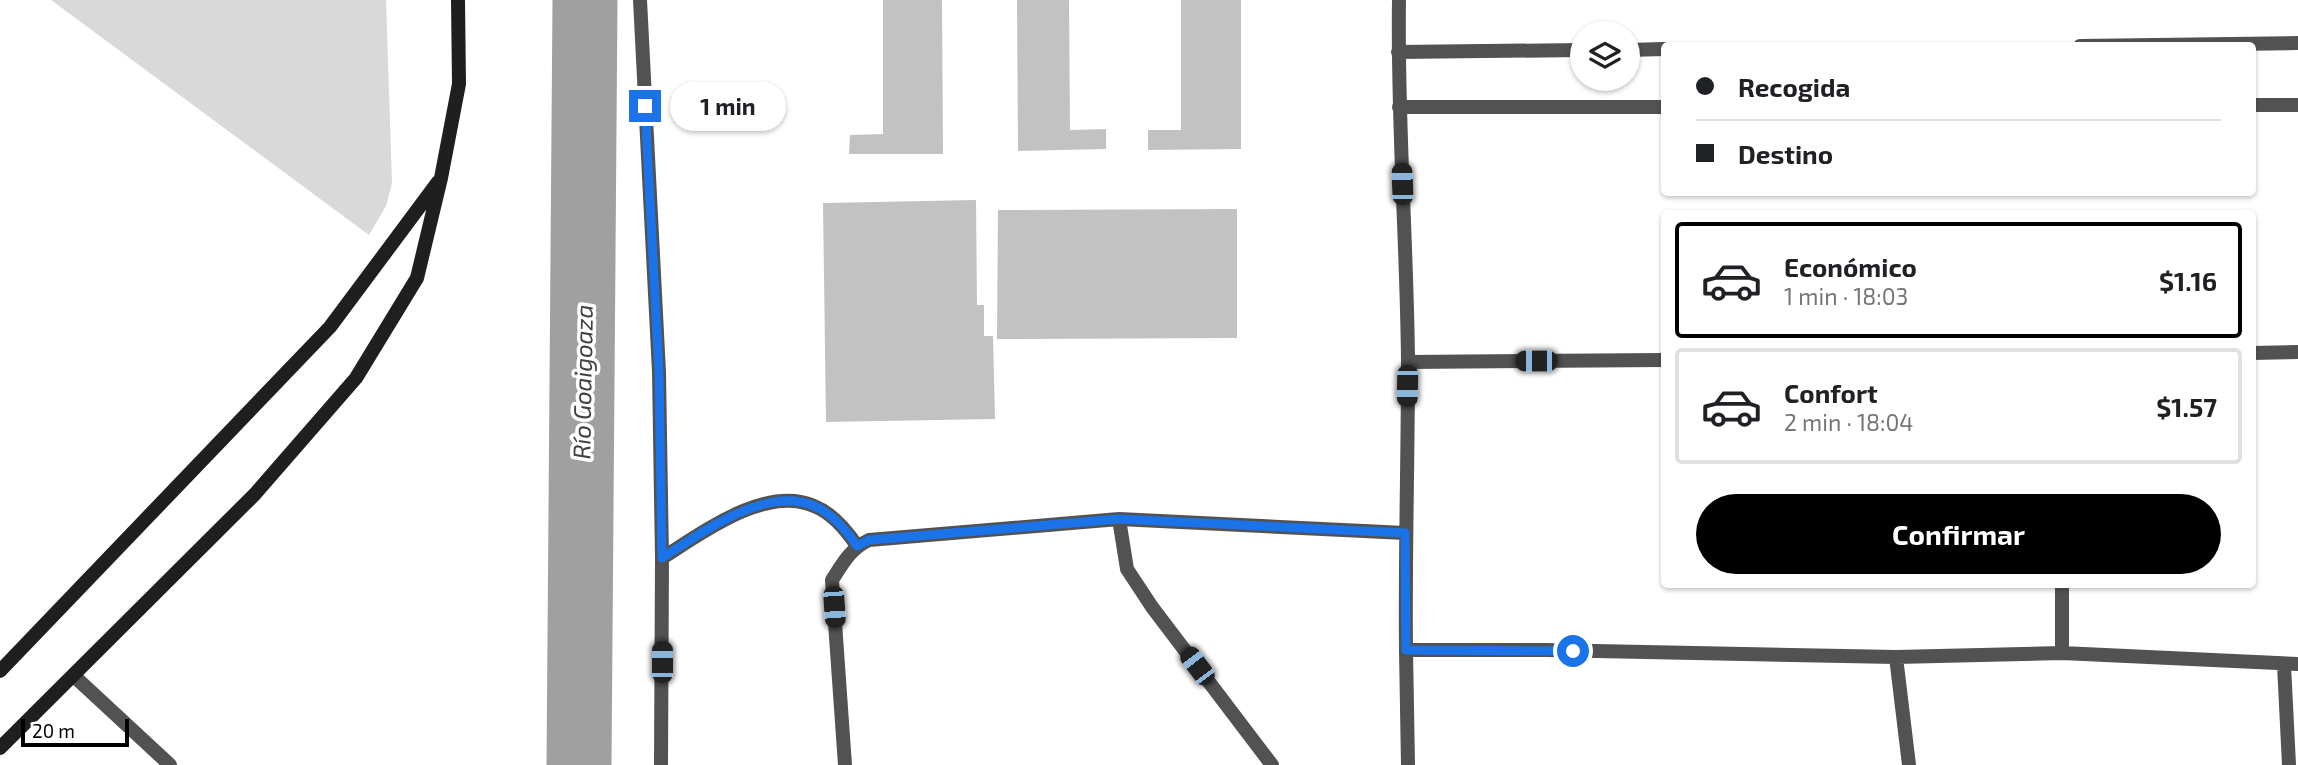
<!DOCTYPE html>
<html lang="es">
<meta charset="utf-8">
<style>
body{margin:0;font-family:"Exo 2",sans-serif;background:#f2f2f2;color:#202124;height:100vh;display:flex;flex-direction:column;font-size:26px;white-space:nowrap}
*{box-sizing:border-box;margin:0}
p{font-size:23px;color:#757577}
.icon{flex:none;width:38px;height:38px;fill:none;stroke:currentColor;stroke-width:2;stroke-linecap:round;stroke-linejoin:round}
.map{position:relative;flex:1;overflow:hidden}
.sheet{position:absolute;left:1661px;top:210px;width:595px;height:378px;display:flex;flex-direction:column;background:#fff;border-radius:7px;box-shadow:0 2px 5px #0004}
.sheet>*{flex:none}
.top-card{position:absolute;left:1661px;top:42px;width:595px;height:154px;border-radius:7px;box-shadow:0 2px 5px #0004;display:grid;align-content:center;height:154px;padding:0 35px;background:#fff}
.tools{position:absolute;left:1570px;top:21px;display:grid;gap:14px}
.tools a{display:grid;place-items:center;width:70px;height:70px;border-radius:50%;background:#fff;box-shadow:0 2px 5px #0004;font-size:35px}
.scale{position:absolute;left:21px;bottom:18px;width:108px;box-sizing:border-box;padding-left:7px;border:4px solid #000;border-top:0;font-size:19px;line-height:24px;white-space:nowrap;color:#000;-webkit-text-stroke:5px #fff;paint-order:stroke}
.end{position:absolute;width:32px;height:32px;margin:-16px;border:9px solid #1a73e8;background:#fff;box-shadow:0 0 0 4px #fff}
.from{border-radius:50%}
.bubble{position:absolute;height:49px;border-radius:24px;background:#fff;box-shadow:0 2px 5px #0004;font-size:23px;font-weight:700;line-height:49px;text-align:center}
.car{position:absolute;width:21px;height:42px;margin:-21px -10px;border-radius:9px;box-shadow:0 0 5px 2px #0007;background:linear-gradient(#222 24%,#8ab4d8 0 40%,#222 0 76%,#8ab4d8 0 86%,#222 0)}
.top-card b{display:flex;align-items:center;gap:24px;height:66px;font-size:26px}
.top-card b+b{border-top:2px solid #e0e0e0}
.top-card i{width:18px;height:18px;background:#202124}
ul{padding:12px 0 0;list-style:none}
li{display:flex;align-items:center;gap:21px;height:116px;margin:0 14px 10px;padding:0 21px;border:4px solid #e0e0e0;border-radius:7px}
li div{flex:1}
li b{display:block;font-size:26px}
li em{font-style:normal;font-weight:700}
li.current{border-color:#000}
li>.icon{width:63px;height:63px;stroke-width:1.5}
.cta{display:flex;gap:14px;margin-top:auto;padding:14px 35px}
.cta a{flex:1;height:80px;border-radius:42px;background:#000;color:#fff;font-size:28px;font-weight:700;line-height:80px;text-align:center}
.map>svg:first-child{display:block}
.green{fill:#d9d9d9}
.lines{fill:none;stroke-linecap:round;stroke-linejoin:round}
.river{stroke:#a0a0a0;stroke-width:65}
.building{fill:#c2c2c2}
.street{stroke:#525252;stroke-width:14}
.secondary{stroke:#1f1f1f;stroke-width:14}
.route{stroke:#1a73e8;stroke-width:9}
.labels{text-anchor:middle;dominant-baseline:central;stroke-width:7;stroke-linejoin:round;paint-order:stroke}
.water-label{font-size:24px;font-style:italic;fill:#414141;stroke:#fff}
</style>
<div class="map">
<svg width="2298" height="765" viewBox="0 0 2298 765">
<rect width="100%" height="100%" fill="#fff"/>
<!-- green -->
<path class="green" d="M51 0H386L392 183 386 206 369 235Z"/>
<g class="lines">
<!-- river -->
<path class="river" d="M579 765 585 0"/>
</g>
<!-- building -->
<path class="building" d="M883 0H942L943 154H849L850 135 883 134Z
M1017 0H1069L1070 130 1106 129V149L1018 151Z
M1181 0H1241V149L1148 150V130H1181Z
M976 200 977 305H984V336H993L995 419 826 422 823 203Z
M1237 209V338L997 339 998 210Z"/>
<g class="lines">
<!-- street -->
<path class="street" d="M640 0 659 372 662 558 661 765
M1399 0C1397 121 1407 242 1408 362 1408 458 1405 554 1406 650H1546L1896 657 2062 653 2298 664
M2080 46 2298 43
M1628 50 1664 49
M1398 52 1582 50
M2252 105H2298
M1399 107H1664
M2252 353 2298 352
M1408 362 1664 360
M1119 519 1127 569 1152 607 1272 765
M662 558C702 533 765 485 814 506 832 513 847 531 857 546
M2062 584V653
M1406 650 1408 765
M1896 657 1909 765
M2284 665 2289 765
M74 676 170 765
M845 765 832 580C843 563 850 549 869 540L1119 519 1405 533"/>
<!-- secondary -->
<path class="secondary" d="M0 671 330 327 438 182
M0 748 255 494 356 378 417 278 441 178 459 84 458 0"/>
</g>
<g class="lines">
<!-- route -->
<path class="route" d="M645 106 659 372 662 558C702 533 765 485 814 506 832 513 847 531 857 546L869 540 1119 519 1405 533 1406 650 1573 651"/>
</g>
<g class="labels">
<!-- water labels -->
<g class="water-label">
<text transform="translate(582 382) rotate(-89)">Río Goaigoaza</text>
</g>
</g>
</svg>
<div class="tools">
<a><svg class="icon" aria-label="layers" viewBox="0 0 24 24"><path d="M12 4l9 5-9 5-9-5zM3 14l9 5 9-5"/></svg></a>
</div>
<div class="scale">20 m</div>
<i class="end from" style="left:1573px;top:651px"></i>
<i class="end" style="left:645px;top:106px"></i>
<div class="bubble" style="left:670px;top:82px;width:116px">1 min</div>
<i class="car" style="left:1402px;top:184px;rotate:358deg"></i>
<i class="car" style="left:1536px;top:361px;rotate:270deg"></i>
<i class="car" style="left:1407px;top:386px;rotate:181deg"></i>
<i class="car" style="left:834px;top:607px;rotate:176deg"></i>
<i class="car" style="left:662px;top:662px;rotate:0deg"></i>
<i class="car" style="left:1197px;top:666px;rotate:323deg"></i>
<div class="top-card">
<b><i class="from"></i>Recogida</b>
<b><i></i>Destino</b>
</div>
<section class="sheet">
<ul>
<li class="current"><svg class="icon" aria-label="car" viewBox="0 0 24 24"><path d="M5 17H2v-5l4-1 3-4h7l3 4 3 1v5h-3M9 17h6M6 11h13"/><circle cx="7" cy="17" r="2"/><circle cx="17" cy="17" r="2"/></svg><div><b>Económico</b><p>1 min · 18:03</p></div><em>$1.16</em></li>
<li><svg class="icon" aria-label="car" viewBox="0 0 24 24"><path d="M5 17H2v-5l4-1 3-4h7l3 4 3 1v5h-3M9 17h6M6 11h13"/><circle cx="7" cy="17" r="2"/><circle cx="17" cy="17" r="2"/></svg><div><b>Confort</b><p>2 min · 18:04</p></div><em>$1.57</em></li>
</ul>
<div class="cta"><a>Confirmar</a></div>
</section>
</div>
